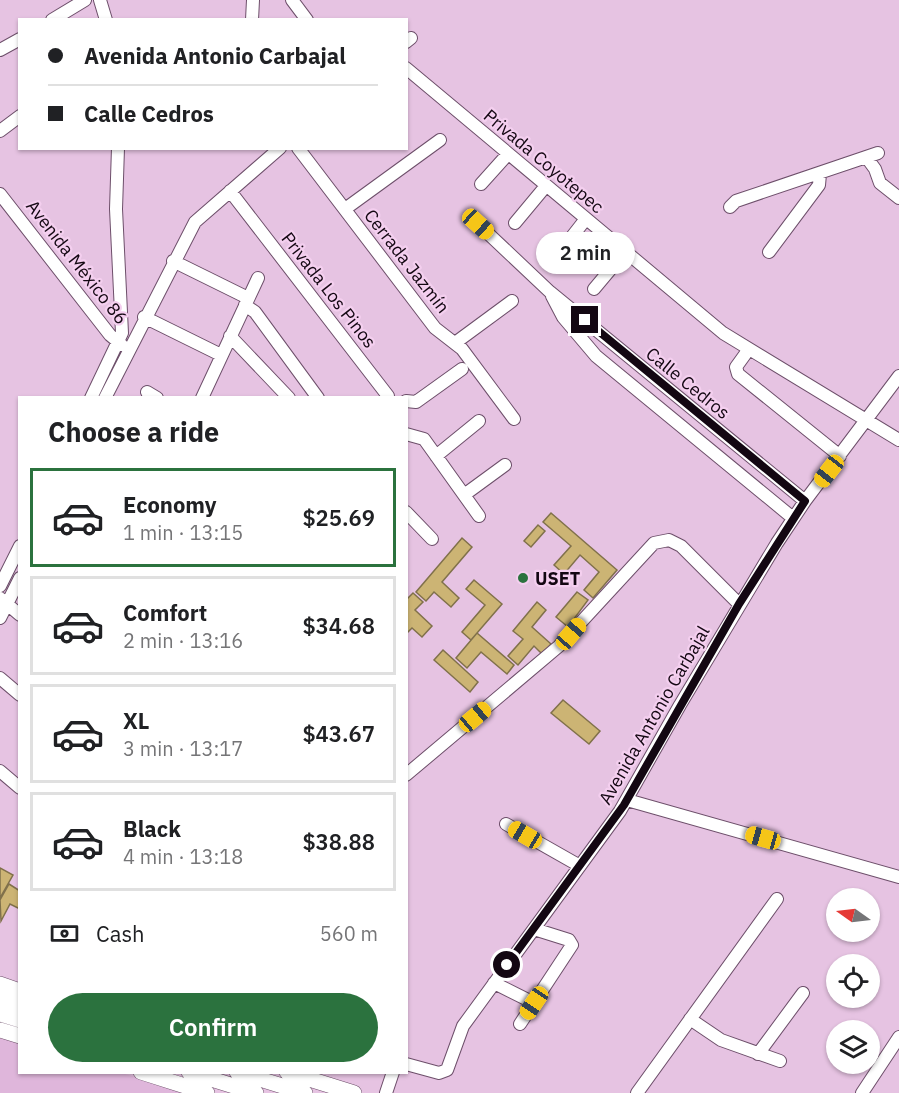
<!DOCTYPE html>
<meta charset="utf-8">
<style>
body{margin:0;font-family:"IBM Plex Sans",sans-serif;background:#f6f6f6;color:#202124;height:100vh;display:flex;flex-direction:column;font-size:22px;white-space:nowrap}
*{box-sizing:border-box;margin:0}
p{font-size:20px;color:#757577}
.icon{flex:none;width:33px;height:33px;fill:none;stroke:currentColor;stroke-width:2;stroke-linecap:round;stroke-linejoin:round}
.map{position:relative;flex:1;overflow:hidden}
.drawer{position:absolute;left:18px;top:396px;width:390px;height:678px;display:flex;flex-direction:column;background:#fff;border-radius:0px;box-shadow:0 2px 4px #0004}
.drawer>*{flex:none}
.hud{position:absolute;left:18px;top:18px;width:390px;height:132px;border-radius:0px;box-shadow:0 2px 4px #0004;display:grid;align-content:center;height:132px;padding:0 30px;background:#fff}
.needle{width:39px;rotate:284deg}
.buttons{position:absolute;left:826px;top:888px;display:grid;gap:12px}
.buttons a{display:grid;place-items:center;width:54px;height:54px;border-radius:50%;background:#fff;box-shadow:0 2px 4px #0004;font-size:30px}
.end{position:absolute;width:27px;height:27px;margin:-14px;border:8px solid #130712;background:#fff;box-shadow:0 0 0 3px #fff}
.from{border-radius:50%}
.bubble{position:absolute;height:42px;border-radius:21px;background:#fff;box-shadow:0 2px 4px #0004;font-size:20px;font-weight:600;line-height:42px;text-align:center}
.car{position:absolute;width:18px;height:36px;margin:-18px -9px;border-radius:8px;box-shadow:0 0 4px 2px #0007;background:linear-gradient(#f5c518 24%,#345 0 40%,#f5c518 0 76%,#345 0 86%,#f5c518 0)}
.hud b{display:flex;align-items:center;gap:21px;height:57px;font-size:22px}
.hud b+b{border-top:2px solid #e0e0e0}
.hud i{width:15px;height:15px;background:#202124}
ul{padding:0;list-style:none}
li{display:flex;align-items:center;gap:18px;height:99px;margin:0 12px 9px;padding:0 18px;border:3px solid #e0e0e0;border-radius:0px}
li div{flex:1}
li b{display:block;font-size:22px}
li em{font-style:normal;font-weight:600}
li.current{border-color:#2b723e}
li>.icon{width:54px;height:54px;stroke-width:1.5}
h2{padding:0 30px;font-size:27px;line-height:72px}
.pay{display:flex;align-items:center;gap:15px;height:66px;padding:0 30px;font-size:22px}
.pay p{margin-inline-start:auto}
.cta{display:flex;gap:12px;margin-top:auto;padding:12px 30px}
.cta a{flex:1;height:69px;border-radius:36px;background:#2b723e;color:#fff;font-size:24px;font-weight:600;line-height:69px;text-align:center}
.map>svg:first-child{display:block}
.built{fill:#dfb6db}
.building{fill:#ccb474;stroke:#80714b;stroke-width:1.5}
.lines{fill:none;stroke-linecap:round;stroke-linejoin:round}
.minor-casing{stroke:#6d4f6a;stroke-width:14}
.major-casing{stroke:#6d4f6a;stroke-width:16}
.minor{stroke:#fff;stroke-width:12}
.major{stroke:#fff;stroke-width:15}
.route{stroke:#130712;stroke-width:8}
.poi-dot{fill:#2b723e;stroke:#f4cfef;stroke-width:2}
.labels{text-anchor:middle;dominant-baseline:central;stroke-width:4.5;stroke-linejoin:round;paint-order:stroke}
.street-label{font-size:18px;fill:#130712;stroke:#f4cfef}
.poi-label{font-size:18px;font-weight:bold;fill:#130712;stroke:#f4cfef;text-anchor:start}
</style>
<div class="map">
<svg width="899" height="1093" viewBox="0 0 899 1093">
<rect width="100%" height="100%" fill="#e6c3e2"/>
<!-- built -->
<path class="built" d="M0 1035 19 1041 20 1072 122 1073 189 1093H0Z"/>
<!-- building -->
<path class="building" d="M551 513 617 570 593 598 584 590 599 572 580 555 564 574 554 565 571 546 543 522Z
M538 525 545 531 531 547 524 541Z
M462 538 472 547 442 582 459 598 451 607 434 592 426 601 416 592Z
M474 580 502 604 471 640 462 632 485 605 466 589Z
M577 592 588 600 568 627 556 617Z
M413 593 423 602 415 610 432 626 422 637 412 628 406 634V600Z
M537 602 546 610 532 627 551 644 542 654 534 646 518 665 508 656 523 639 513 631Z
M477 633 514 665 507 674 481 652 467 668 456 658Z
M443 650 478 682 470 692 434 660Z
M563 700 600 731 589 744 551 713Z
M0 868 13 875 0 898Z
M9 884 20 891V909L10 904 1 921 0 900Z"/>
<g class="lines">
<!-- minor casing -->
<g class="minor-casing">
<path id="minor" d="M100 0 106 20
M292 0 307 20
M52 20 85 0
M252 20 253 0
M406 42 411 38
M0 50 20 39
M406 68 723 333 899 440
M0 131 20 116
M298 148 435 328 462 349 514 419
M867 158 875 169 880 183 899 198
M481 184 507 155
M230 191 388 396
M0 194 110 335 122 345
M730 207 736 201 878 153
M345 209 440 140
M515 223 545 187
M478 224 550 292 805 501
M769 252 819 185 820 174
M556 257 585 220
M173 261 248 298
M594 289 625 252
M552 296 563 317 596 356 793 518
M245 305 255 312 318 398
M144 317 221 355
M230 336 289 398
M455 343 512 301
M749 349 736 367 738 374 840 456
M147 392 157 398
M91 398 122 333 116 209 118 148
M105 398 195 222 280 148
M202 398 258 278
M406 401 416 402 462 369
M406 434 424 439 479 516
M436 456 479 421
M464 495 505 465
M406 512 432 539
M0 586 20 546
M0 598 20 615
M0 618 20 578
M0 678 20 695
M0 771 20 788
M406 775 559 646 654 543 669 540 681 546 739 604
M627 800 899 877
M506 824 580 866
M494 983 534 1003
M690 1019 721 1040 780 1061
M520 1024 572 945 569 940 534 929
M758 1054 803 993
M406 1064 439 1073 447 1070 463 1026 620 811 680 705 777 543 805 501 899 376
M386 1093 393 1072
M637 1093 777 899
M862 1093 899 1037"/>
</g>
<!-- major casing -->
<g class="major-casing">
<path id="major" d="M0 984 20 991
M0 999 20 1005
M0 1014 20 1020
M0 1030 20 1036
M141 1072 207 1093
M189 1072 256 1093
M237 1072 305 1093
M287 1072 354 1093"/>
</g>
<!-- minor -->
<use href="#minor" class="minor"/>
<!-- major -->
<use href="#major" class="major"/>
</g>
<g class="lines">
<!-- route -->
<path class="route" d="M507 965 624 805 739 604 805 501 585 320"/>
</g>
<!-- markers -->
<circle class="poi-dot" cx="523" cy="578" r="6"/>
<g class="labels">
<!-- street labels -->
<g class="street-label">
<text transform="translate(544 161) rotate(40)">Privada Coyotepec</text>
<text transform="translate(407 261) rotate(52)">Cerrada Jazmín</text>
<text transform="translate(77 262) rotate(52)">Avenida México 86</text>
<text transform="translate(329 290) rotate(52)">Privada Los Pinos</text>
<text transform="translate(688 383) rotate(39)">Calle Cedros</text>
<text transform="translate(654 715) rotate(-60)">Avenida Antonio Carbajal</text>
</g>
<!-- poi labels -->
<g class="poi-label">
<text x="535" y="578">USET</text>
</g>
</g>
</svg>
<div class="buttons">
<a><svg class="needle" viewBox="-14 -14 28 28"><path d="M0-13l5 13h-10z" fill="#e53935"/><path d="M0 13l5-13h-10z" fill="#757577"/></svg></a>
<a><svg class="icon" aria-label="locate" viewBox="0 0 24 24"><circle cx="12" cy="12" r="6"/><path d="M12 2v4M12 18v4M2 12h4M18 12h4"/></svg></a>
<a><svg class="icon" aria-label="layers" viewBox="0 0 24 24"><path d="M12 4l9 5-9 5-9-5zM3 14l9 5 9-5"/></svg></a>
</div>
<i class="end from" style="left:507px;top:965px"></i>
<i class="end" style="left:585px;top:320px"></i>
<div class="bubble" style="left:536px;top:232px;width:99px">2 min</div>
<i class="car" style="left:478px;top:224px;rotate:132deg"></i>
<i class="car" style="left:829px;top:471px;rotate:218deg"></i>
<i class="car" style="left:571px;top:634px;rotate:41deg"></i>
<i class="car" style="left:475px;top:717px;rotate:50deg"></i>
<i class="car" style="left:525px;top:835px;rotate:300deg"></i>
<i class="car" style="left:763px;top:838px;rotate:286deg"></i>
<i class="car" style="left:534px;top:1003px;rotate:214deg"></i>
<div class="hud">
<b><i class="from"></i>Avenida Antonio Carbajal</b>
<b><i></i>Calle Cedros</b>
</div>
<section class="drawer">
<h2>Choose a ride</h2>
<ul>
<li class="current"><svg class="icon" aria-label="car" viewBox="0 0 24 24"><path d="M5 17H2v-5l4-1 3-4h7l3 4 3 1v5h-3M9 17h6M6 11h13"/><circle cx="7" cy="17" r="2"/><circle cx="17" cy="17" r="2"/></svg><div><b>Economy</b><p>1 min · 13:15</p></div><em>$25.69</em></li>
<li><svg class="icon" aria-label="car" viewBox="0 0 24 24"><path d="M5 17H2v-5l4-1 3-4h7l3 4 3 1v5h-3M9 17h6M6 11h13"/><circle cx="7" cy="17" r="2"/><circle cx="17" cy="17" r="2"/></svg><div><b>Comfort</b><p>2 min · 13:16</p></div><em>$34.68</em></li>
<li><svg class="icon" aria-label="car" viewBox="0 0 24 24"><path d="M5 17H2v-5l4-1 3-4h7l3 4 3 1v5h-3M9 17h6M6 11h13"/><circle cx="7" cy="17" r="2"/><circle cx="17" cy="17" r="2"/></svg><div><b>XL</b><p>3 min · 13:17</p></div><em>$43.67</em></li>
<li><svg class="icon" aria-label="car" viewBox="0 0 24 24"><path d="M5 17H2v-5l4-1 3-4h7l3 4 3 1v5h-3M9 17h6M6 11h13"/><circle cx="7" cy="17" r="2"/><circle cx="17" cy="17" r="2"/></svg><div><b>Black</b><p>4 min · 13:18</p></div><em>$38.88</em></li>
</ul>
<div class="pay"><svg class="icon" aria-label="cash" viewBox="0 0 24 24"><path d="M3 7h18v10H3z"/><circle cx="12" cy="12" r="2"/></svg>Cash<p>560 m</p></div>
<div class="cta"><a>Confirm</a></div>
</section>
</div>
